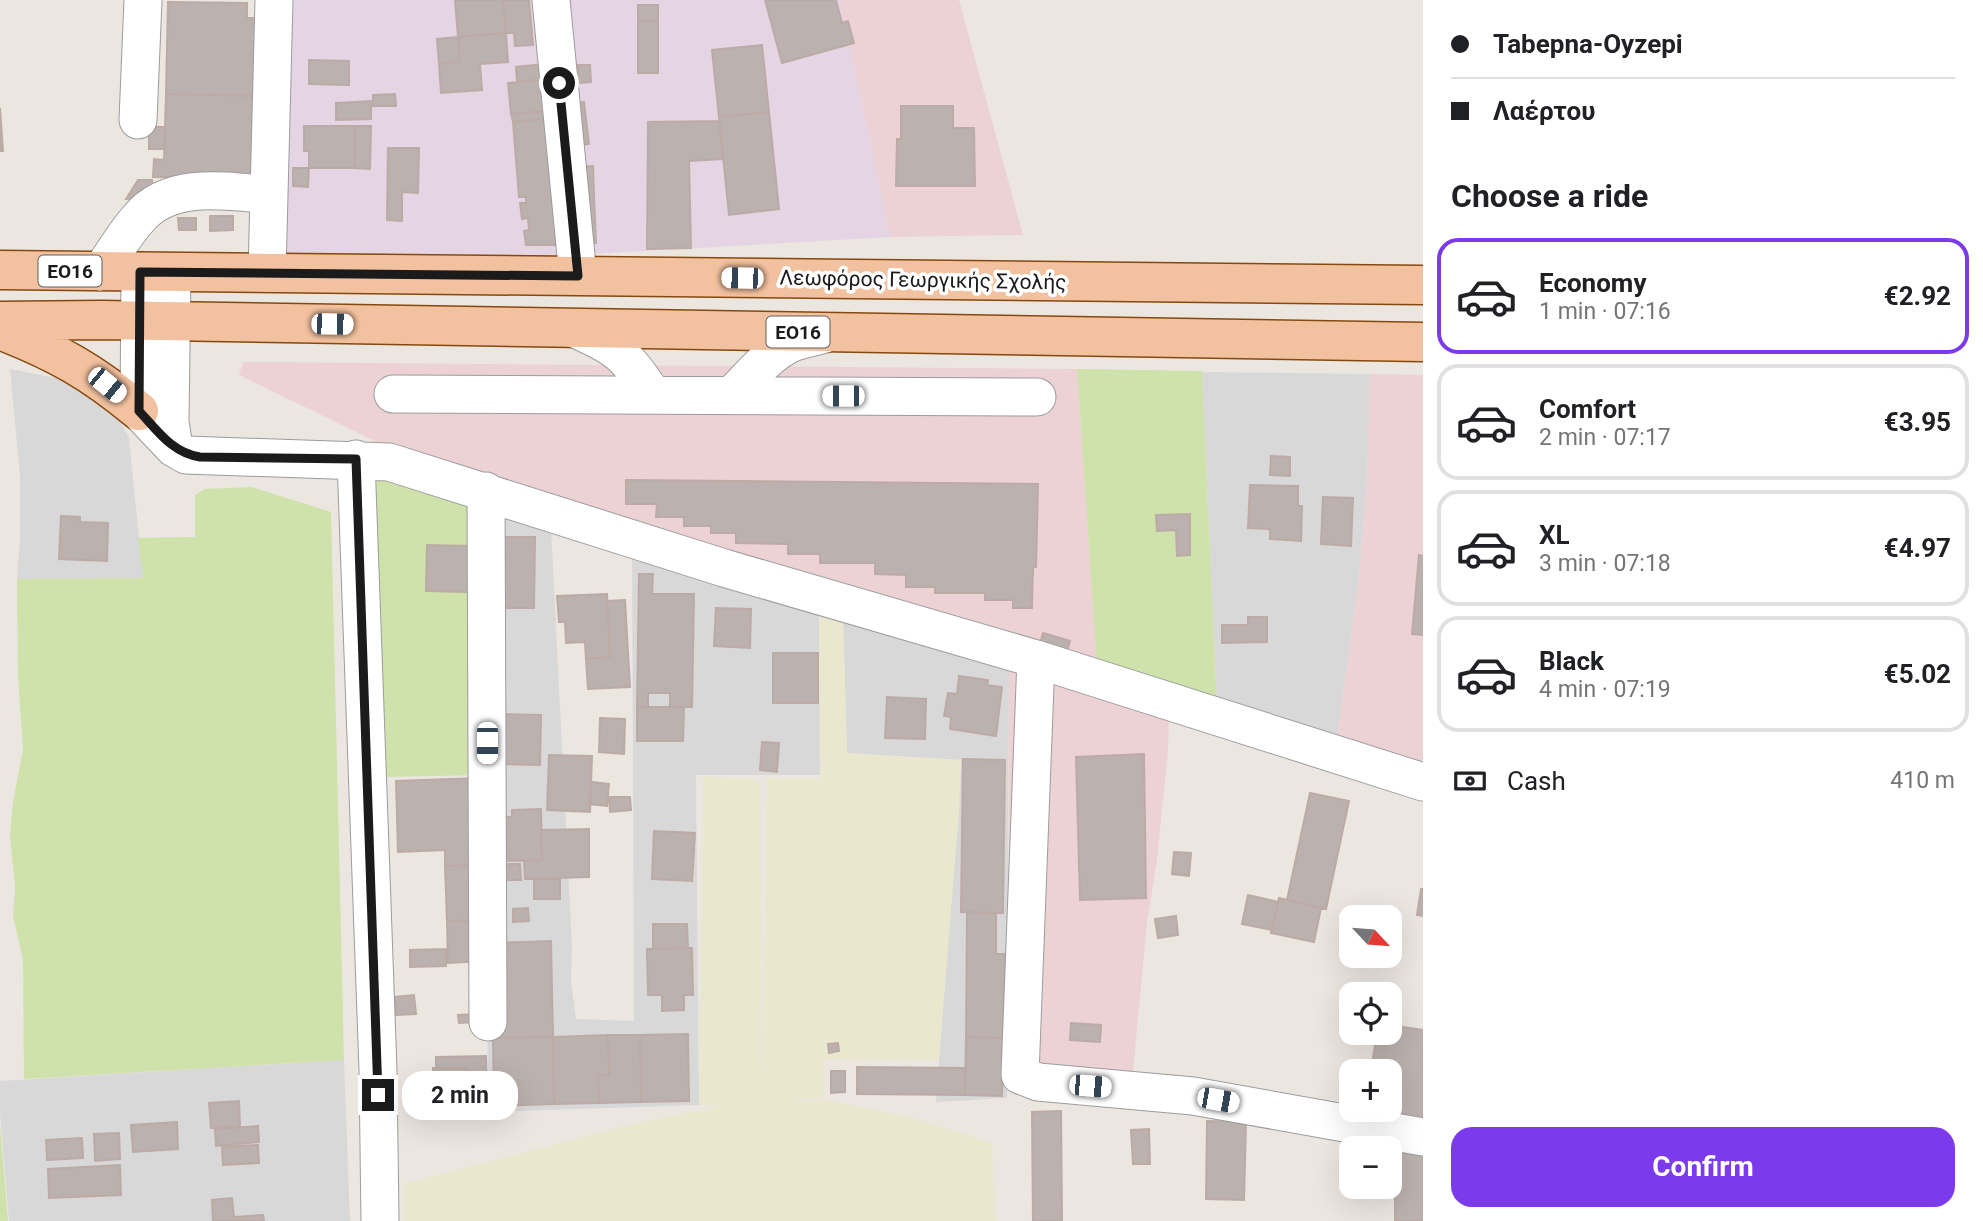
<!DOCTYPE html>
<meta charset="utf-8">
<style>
body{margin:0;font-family:Roboto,sans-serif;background:#f2f2f2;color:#202124;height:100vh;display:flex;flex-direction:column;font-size:26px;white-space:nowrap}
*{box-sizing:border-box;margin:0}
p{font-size:23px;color:#757577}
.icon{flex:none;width:38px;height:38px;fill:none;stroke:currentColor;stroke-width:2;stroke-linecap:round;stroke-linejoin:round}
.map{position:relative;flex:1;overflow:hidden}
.details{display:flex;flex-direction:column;background:#fff;width:560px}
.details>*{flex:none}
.banner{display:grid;align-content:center;height:154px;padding:0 28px;background:#fff}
.needle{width:46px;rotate:116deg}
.fabs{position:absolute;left:1339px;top:905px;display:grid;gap:14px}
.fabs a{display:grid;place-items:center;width:63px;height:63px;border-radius:14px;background:#fff;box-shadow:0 7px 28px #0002;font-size:35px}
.end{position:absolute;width:32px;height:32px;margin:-16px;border:9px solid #1b1b1b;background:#fff;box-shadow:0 0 0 4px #fff}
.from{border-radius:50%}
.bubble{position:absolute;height:49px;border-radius:21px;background:#fff;box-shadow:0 7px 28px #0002;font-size:23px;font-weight:700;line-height:49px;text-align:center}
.car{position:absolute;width:21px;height:42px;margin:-21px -10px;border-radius:9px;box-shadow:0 0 5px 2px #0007;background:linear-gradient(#fff 24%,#345 0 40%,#fff 0 76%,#345 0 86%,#fff 0)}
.banner b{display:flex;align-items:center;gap:24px;height:66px;font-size:26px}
.banner b+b{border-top:2px solid #e0e0e0}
.banner i{width:18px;height:18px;background:#202124}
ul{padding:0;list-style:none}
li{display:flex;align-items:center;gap:21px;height:116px;margin:0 14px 10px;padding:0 14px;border:4px solid #e0e0e0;border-radius:21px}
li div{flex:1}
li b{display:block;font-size:26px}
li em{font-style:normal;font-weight:700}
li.selected{border-color:#7c3aed}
li>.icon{width:63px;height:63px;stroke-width:1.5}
h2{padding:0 28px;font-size:32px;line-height:84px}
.pay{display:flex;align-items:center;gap:18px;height:77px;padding:0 28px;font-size:26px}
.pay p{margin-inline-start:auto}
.primary-button{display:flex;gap:14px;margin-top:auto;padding:14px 28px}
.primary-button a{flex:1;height:80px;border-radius:21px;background:#7c3aed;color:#fff;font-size:28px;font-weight:700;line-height:80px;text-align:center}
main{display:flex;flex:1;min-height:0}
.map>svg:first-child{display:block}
.residential{fill:#d9d8d8}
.commercial{fill:#ecd1d5}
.industrial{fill:#e4d4e4}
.farmland{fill:#e9e7ce}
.grass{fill:#cfe2ab}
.building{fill:#bbb1ae;stroke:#bcaba5;stroke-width:2}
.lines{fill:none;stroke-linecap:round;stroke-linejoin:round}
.minor-casing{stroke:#9c9c9c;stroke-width:39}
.major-casing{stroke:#85490d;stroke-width:41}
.minor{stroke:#fff;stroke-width:37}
.major{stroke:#f2c19f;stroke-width:38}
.route{stroke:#1b1b1b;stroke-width:9}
.labels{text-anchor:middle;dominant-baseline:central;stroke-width:7;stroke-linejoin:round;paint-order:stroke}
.shield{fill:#fff;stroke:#5f5f5f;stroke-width:2}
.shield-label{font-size:19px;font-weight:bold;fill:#1b1b1b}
.street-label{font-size:21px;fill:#1b1b1b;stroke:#fff}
</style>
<main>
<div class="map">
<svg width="1423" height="1221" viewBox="0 0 1423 1221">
<rect width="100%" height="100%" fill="#ece6e1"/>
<!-- residential -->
<path class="residential" d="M10 369 56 378 94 391 116 414 129 438 143 578 17 579 20 540V476Z
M1202 372 1370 374 1367 482 1359 579 1336 746 1217 708Z
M484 505 551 528 572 945 571 981 576 1019 634 1021 632 554 819 612 820 775H696L699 1105 488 1112Z
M843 620 1009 671 1007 1098 936 1102 961 760 847 753Z
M344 1060 350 1221H9L0 1113V1081Z"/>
<!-- commercial -->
<path class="commercial" d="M840 0H959L1023 235 890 237Z
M243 362 1077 369 1097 669 383 445 239 375Z
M1370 374 1423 375V767L1336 746 1359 579 1367 482Z
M1009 671 1169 717 1168 751 1157 859 1147 923 1132 1081 1009 1071Z"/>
<!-- industrial -->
<path class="industrial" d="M284 0H840L890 237 275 272Z"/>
<!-- farmland -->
<path class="farmland" d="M819 612 843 620 847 753 961 760 959 812 939 1060 823 1059 825 1097 783 1102 828 1100 914 1118 992 1143 995 1221H404V1184L632 1124 723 1106 699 1105 703 776 760 780 762 1104 767 778 821 779Z"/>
<!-- grass -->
<path class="grass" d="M1077 369 1202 371 1217 708 1097 669Z
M371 475 484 505 485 775 385 777Z
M252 487 331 512 344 1060 24 1079 23 960 13 916 15 888 10 835 13 803 23 749 18 677 17 579 143 578 138 538 195 537V495L205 489Z
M0 1124 8 1221H0Z"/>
<!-- building -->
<path class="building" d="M455 0H503L506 33 458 37Z
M503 0H529L533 45 515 46 514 33H506Z
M765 0H836L842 23 848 21 854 43 782 63Z
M168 2 247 3V18H269L267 96 166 94Z
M638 5H658V21H638Z
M638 21H658V73H638Z
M506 33 508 62 480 64 482 90 441 93 439 63 460 62 458 37Z
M458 37 460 62 439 63 437 39Z
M762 45 769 112 719 117 712 50Z
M309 60 349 61V85L309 84Z
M543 64 544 79 517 82 516 67Z
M578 65H590L591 82 579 83Z
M541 80 547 111 511 114 508 83Z
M166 94 259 96 251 178 153 177 154 159 164 160Z
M395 94 396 106H373V95Z
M373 101V106L371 107V119L336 120V103Z
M584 102 589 144 565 148 560 106Z
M901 106H953V128H974L975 186H896L897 139H901Z
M0 108 3 151H0Z
M547 111 548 118 513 122 511 114Z
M769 112 779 209 729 215 719 117Z
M556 118 565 245H526L524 231 529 230 528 218 522 219 520 203H526V197H519L513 122Z
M719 121 723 159 689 161 691 248 647 249 648 122Z
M304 126H355V168H309V151H304Z
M355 126H371L370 169 355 168Z
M149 127H165V149H149Z
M388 148H419L418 193 402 192V221L387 220Z
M593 166 594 196 574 197 572 167Z
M293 168H309L308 187 293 186Z
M138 180H152V198L126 199Z
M594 196 596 243 580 244 574 197Z
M210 216H233V230L210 231Z
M178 218H196V230H179Z
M1271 456 1290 457V476L1270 475Z
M626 480 1038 484 1036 567H1033L1032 608H1013V600H985V593H935V587H906V575L875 574V563H820V554H788V544L736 543V533H711V526H684V517H656L657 504H626Z
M1250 485 1298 486V506H1302L1301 541 1270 539V529L1248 528Z
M1323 497 1353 498 1351 546 1321 544Z
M1190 514V555L1177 556 1176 530 1157 531 1156 515Z
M61 516 80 517V522L108 523 107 561 59 559Z
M493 537H535L534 608H492Z
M427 545 470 546 469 592 426 591Z
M1419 555 1423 556V635L1412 634Z
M639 574H653L652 594H694L692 707H670V693H648V706L637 707Z
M607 594 610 657 586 659 585 642 566 643 565 622H559L557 596Z
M625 600 630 687 588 689 586 659 610 657 607 601Z
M716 608 751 609 750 648 714 646Z
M1248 617H1267V642L1222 643V625H1248Z
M1043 633 1070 641 1065 658 1038 651Z
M773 653H818V703H773Z
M959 676 988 680 987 685 1002 687 996 736 950 729 951 717 944 716 948 693 957 694Z
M887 697 926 699 925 739 885 738Z
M637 707H684L683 741H637Z
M497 714 541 715 540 765 496 764Z
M600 718 625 719 624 754 599 752Z
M762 742 779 743 777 772 760 770Z
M1144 754 1146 898 1080 900 1076 757Z
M549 755 592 756 590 812 547 810Z
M963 759 1005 760 1003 913 961 912Z
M479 778 482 865 445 866V850L398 852 396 781Z
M592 782 609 784 607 806 589 804Z
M1310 793 1349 801 1326 909 1287 900Z
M609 797H630L631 810 610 812Z
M541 809 542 860 493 861 492 817H512V810Z
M589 829V877L525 879 524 861 542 860 541 830Z
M654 831 695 833 692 881 652 879Z
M1174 852 1191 853 1189 876 1172 874Z
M496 864H520L521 880H496Z
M482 865 484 920 447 921 445 866Z
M534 879H560V899H534Z
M1421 889H1423V916L1417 915Z
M1248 895 1278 902 1272 930 1242 924Z
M1279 898 1321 908 1314 942 1271 933Z
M528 908 529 921 513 922V909Z
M967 912 996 913V954H1005L1003 1038 966 1037Z
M1176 916 1178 935 1158 938 1155 919Z
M484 920 485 961 448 963 447 921Z
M653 924H687L688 948 653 949Z
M551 941 553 1037 493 1038 491 943Z
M692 948 693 995H684V1010L662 1011V995H648L647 949Z
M446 949V966L410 967V950Z
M414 995 416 1014 396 1015 395 997Z
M477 1014 478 1022 459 1023 458 1015Z
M1071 1023 1101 1025 1100 1042 1070 1040Z
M1390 1025 1423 1030V1127L1365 1110H1390V1071H1371L1377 1032H1390Z
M688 1034 689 1101 641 1102 640 1035Z
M608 1035 609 1075 598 1076 599 1103 554 1104 553 1037Z
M608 1035H640L641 1102 599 1103 598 1076 609 1075Z
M553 1037 554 1104 494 1106 493 1038Z
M966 1037 1003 1038 1002 1096 965 1095Z
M838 1043 839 1051 829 1053 828 1044Z
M486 1056 487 1102H467V1068H436V1057Z
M857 1067 965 1068V1095L857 1094Z
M433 1068H467V1098H433Z
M831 1071H845V1092L831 1093Z
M239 1101 240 1126 211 1128 209 1103Z
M1061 1111 1062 1221H1033L1032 1112Z
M1207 1121 1246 1122 1244 1200 1206 1199Z
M177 1122 178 1149 133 1152 131 1125Z
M258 1126 259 1142 216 1146 215 1129Z
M1149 1129 1150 1164H1133L1131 1130Z
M119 1133 120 1159 95 1161 94 1134Z
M82 1138 83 1158 47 1160 46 1140Z
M258 1145 259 1163 223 1165 222 1147Z
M1395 1147 1423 1156V1221H1395Z
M1395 1161V1187H1360L1390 1186V1162Z
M120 1165 121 1195 49 1198 48 1169Z
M232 1198 234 1217 263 1215 264 1221H213L212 1200Z"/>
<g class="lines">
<!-- minor casing -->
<g class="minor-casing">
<path id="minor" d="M551 0 578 276
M138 120 143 0
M100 272C114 254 124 234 139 218 170 181 227 191 269 195
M140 272 139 411 174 448 186 455 389 462 724 568 1036 659 1423 782
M172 272 170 422 174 448
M267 273 274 0
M573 328C619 348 625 354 653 395
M393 394 1037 397
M732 395C750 377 768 354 792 343 803 339 815 337 825 334
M356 459 378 1070 380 1221
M486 491 488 1022
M1036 659 1020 1075 1038 1082 1193 1096 1423 1137"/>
</g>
<!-- major casing -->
<g class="major-casing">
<path id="major" d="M0 270 1423 285
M0 321 101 320 1423 342
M0 330C57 352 92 372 139 411"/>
</g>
<!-- minor -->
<use href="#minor" class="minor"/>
<!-- major -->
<use href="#major" class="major"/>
</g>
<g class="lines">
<!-- route -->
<path class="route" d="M378 1095 356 459 200 457C172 453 157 430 139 411L140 272 578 276 559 83"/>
</g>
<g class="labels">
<!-- shield labels -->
<g class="shield">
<rect x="38.5" y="255.5" width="63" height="31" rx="5"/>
<rect x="766.5" y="316.5" width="63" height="31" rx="5"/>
</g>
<g class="shield-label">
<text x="70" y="271">ΕΟ16</text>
<text x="798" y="332">ΕΟ16</text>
</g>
<!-- street labels -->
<g class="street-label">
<text transform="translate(923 280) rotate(1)">Λεωφόρος Γεωργικής Σχολής</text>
</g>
</g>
</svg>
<div class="fabs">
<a><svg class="needle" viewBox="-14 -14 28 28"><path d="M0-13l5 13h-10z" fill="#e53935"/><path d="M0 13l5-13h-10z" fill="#757577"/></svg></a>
<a><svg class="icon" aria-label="locate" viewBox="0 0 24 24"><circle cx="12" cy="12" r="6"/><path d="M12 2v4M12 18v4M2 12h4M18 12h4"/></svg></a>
<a>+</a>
<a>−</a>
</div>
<i class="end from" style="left:559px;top:83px"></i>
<i class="end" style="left:378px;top:1095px"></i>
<div class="bubble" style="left:402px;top:1071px;width:116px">2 min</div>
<i class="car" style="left:742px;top:278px;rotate:271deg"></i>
<i class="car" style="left:332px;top:324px;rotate:91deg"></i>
<i class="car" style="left:107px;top:385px;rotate:129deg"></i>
<i class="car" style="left:843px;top:396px;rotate:270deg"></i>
<i class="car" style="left:487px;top:743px;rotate:180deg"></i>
<i class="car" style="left:1090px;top:1086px;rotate:95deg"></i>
<i class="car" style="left:1218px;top:1100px;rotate:100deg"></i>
</div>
<section class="details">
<div class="banner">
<b><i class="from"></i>Tabepna-Oyzepi</b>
<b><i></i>Λαέρτου</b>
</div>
<h2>Choose a ride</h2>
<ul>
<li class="selected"><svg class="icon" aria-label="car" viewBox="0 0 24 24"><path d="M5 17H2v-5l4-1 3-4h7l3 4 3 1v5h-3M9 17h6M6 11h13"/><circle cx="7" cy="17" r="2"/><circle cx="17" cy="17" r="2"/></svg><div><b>Economy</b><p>1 min · 07:16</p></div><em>€2.92</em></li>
<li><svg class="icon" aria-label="car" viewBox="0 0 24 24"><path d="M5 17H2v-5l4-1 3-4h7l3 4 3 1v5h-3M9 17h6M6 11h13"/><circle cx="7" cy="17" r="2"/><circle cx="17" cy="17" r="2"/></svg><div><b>Comfort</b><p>2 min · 07:17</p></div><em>€3.95</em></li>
<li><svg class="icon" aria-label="car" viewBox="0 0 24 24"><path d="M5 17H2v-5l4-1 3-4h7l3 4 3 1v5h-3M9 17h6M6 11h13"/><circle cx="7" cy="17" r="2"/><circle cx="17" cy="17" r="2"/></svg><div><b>XL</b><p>3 min · 07:18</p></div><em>€4.97</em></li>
<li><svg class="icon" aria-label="car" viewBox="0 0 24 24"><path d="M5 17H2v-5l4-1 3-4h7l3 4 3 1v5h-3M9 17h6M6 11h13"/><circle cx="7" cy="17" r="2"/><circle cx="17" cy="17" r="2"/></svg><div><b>Black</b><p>4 min · 07:19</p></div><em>€5.02</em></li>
</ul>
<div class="pay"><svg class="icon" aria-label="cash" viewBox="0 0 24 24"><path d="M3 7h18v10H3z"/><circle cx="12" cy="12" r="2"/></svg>Cash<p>410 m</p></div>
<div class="primary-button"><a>Confirm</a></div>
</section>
</main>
